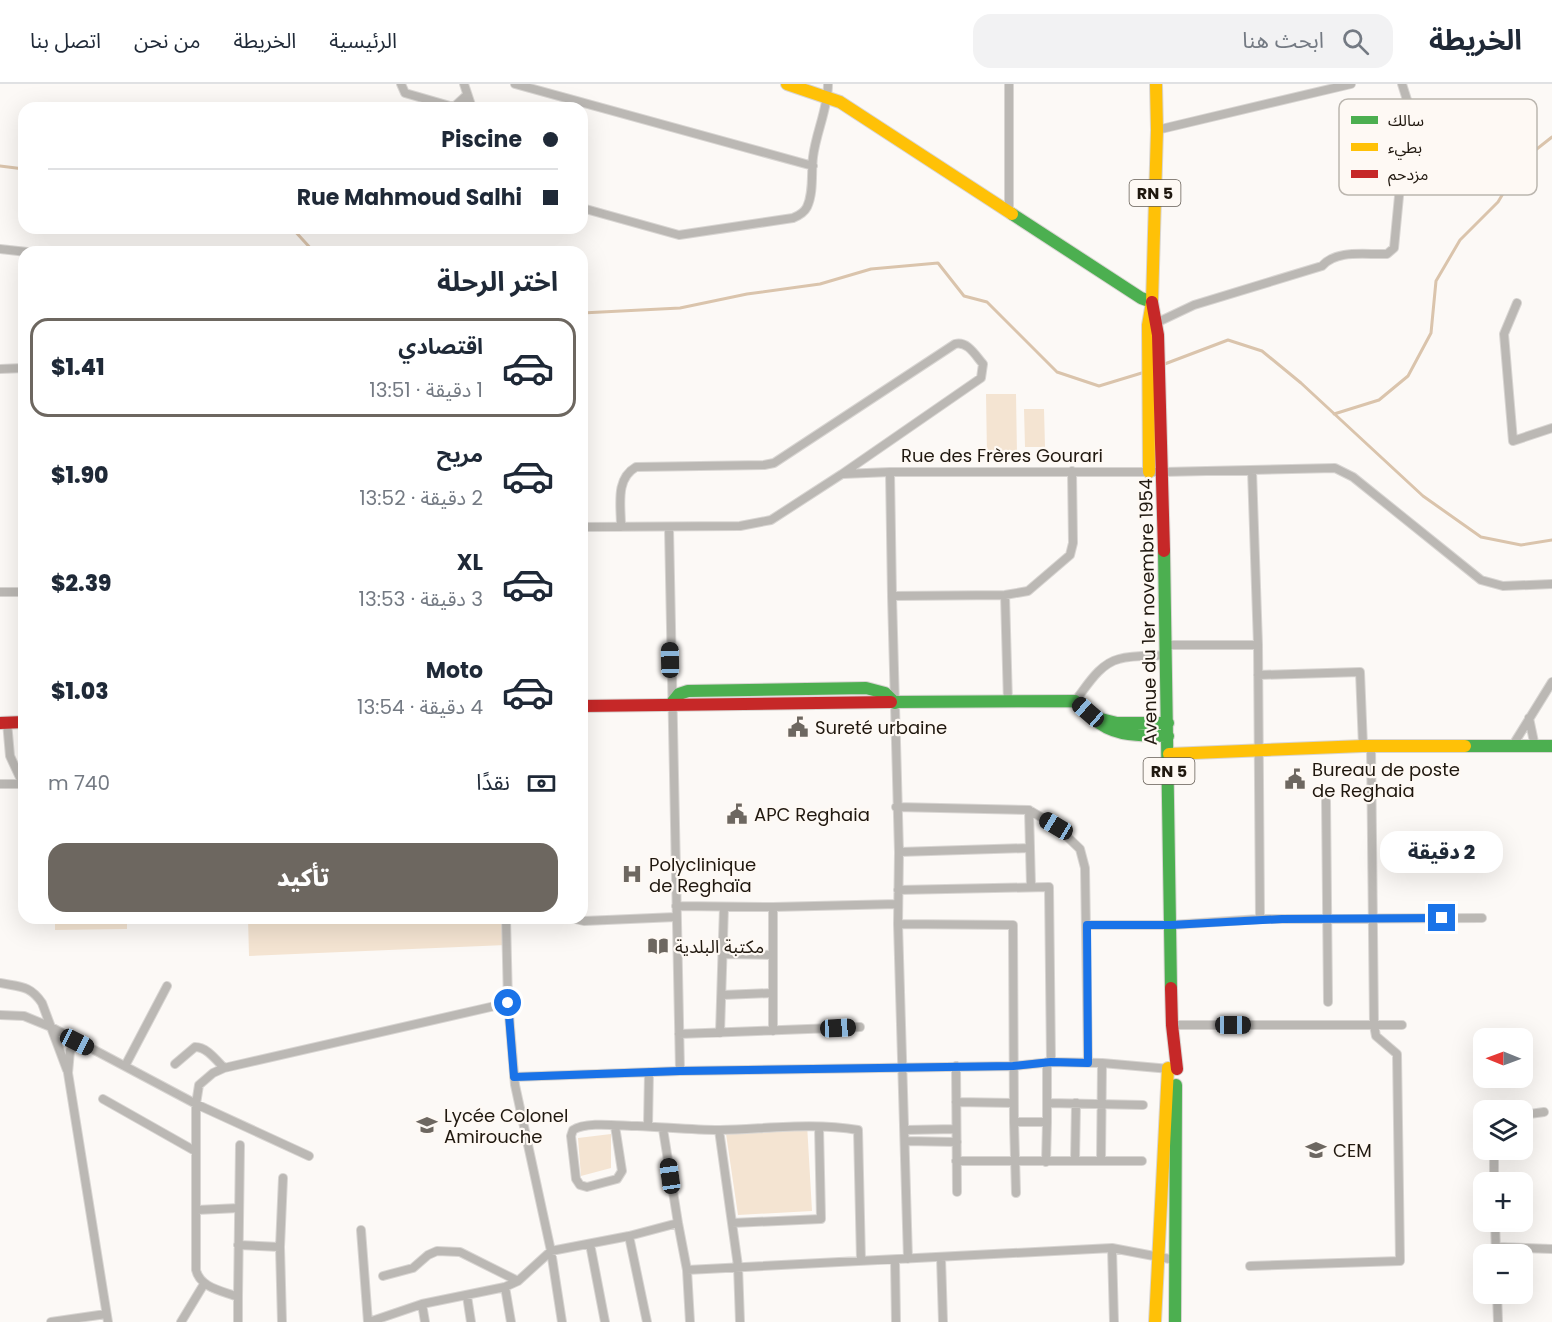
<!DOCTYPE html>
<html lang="ar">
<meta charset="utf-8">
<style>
body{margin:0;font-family:Poppins,"Noto Sans Arabic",sans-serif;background:#f2f2f3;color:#1f2937;direction:rtl;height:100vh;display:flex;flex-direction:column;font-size:22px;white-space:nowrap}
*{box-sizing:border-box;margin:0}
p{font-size:20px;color:#747a83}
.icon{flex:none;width:33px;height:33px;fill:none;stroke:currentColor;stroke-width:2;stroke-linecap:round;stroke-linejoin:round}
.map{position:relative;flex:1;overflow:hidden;direction:ltr}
.details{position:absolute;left:18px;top:162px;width:570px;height:678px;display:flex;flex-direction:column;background:#fff;border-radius:18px;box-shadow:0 6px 24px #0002;direction:rtl}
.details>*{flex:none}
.guide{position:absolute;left:18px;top:18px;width:570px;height:132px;border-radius:18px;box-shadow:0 6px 24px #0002;direction:rtl;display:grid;align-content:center;height:132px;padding:0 30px;background:#fff}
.needle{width:39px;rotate:271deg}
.tools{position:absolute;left:1473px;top:944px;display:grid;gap:12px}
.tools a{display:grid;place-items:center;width:60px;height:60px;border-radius:12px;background:#fff;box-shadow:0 6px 24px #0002;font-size:30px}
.end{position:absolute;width:27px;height:27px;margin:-14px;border:8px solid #1a73e8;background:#fff;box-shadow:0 0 0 3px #fff}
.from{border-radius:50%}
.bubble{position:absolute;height:42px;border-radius:18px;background:#fff;box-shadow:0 6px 24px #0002;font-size:20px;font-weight:800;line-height:42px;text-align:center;direction:rtl}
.car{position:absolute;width:18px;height:36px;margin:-18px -9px;border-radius:8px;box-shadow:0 0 4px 2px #0007;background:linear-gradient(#222 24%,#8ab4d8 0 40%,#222 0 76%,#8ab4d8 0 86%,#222 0)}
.guide b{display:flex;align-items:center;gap:21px;height:57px;font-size:22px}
.guide b+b{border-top:2px solid #e0e1e3}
.guide i{width:15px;height:15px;background:#1f2937}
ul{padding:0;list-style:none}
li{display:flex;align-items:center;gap:18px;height:99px;margin:0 12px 9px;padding:0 18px;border:3px solid transparent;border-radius:18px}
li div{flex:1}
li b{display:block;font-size:22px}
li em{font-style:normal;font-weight:800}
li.active{border-color:#6d6760}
li>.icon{width:54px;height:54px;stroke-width:1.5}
h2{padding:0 30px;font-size:27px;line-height:72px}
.pay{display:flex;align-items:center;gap:15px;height:66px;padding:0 30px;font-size:22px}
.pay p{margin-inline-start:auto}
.button{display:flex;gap:12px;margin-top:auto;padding:12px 30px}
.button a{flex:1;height:69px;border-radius:18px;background:#6d6760;color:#fff;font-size:24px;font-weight:800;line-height:69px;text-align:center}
header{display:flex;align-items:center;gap:36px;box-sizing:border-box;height:84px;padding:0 30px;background:#fff;border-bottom:2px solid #e0e1e3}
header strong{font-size:28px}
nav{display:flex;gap:33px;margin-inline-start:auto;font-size:21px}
.search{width:420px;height:54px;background:#f2f2f3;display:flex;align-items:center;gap:15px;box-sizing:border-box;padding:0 21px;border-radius:18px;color:#747a83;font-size:22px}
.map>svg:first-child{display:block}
.green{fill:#f4e4d2}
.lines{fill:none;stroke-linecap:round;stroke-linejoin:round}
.stream{stroke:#dac4ac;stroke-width:3}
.street-casing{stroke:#d8d5d2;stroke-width:10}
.fast-casing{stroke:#d8d5d2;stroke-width:14}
.slow-casing{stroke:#d8d5d2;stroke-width:14}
.jam-casing{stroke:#d8d5d2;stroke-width:14}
.street{stroke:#bbb8b4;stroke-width:8}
.fast{stroke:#4caf50;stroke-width:12}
.slow{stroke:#ffc107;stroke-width:12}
.jam{stroke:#c62828;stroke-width:12}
.route{stroke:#1a73e8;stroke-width:8}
.labels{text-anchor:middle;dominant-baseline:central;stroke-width:4.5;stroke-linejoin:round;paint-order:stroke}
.shield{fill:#fef9f4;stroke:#635c54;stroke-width:1.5}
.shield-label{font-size:16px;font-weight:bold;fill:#20180f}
.street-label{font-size:18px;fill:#20180f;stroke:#fef9f4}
.poi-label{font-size:18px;fill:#20180f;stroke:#fef9f4;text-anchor:start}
.key{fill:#fef9f4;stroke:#bbb6af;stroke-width:1.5}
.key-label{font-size:16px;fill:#20180f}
</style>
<header>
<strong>الخريطة</strong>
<div class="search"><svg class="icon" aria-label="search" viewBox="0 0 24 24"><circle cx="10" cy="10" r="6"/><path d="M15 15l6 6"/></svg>ابحث هنا</div>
<nav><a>الرئيسية</a><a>الخريطة</a><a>من نحن</a><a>اتصل بنا</a></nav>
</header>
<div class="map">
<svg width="1552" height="1238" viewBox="0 0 1552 1238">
<rect width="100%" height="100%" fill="#fcf9f6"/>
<!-- green -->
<path class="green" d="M986 310H1016L1017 371H987Z
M1024 325H1044L1045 363H1025Z
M55 834H127V845L55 846Z
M248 834H504L506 861 249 872Z
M807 1040 812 1127 738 1131 725 1043Z
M611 1050V1084L581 1092 578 1054Z"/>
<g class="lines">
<!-- stream -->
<path class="stream" d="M0 82 24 85
M292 144 314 168
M582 229 680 224 747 210 820 200 871 185 938 179 964 212 987 218 1057 288 1099 302 1145 288
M1162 281 1228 256 1262 267 1301 299 1423 412 1481 453 1521 461 1552 456
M1334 330 1379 316 1408 292 1431 249 1436 197 1460 156 1498 118 1523 76 1552 53"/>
<!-- street casing -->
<g class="street-casing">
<path id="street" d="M401 0 405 9 450 22H455L467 11
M464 0 472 24
M515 0 813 82
M1157 46 1351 0
M582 124 679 151 793 134C798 132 804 129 807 123 814 108 811 89 813 73 816 48 828 25 828 0
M1009 127V0
M0 165 27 168
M1517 219 1504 250 1513 357 1552 344
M1156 239 1194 221 1322 182C1337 165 1366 171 1387 170L1394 164 1408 19 1402 0
M0 285 24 284
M1252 386 1258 561 1260 835
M890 388 892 512
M843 390 890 388H1163L1335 384 1353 393 1481 496 1503 502 1552 500
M582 443 740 442 771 436 842 390 981 294 983 280C975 271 968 257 955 260L774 379 764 381 636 383C615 395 621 421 621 443
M669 444 680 987
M0 508H24
M1005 511 1008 619
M1167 561H1258
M1258 591 1360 588 1363 662
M1075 617C1087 602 1099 580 1119 575 1133 571 1152 572 1167 571
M1529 634 1534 658 1540 662
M7 638 10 672 23 700 24 796
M1513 661 1552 598
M0 700H23
M1326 717 1328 918
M896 723 1029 726 1056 742 1080 765 1085 784 1088 979
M1029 726 1031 802
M899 768 1029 764
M898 806 1049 803 1051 978
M676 822 773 823 898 820
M506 834 508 919 515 1001 551 1167 562 1238
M571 834 584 837 676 833
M898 840 1013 841 1014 1038H1047V978
M1087 841H1171L1260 835 1482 834
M723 870 773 871
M0 899C20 903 30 901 42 919L67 986
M722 911 773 909
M0 931 24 932 51 943 196 1020 199 1001 213 989 224 984 508 919
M1172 941H1402
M773 947V823
M720 949 724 823
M679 950 860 943
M77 958 70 967 68 989 108 1238
M175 980 195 963C207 963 216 976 224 984
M125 982 167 902
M956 982 957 1108
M514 993 680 987 1013 982 1051 978 1102 979 1170 985
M103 1015 195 1067
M956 1018 1013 1019
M1048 1019 1143 1021
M1522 1031 1544 1028
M1014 1038 1016 1109
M615 1042 622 1087 617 1095 587 1103 580 1101 576 1095 571 1052 573 1046C586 1037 621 1042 637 1042 664 1043 692 1046 720 1046 765 1045 813 1038 858 1046L861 1177
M648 1042 649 988
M663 1045 678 1139 687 1186 690 1238
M719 1046 738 1182 740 1238
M905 1046 956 1045
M906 1057 957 1058
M956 1077H1142
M1075 1077 1076 1019
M1101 1077 1102 979
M1046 1078 1047 1038
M1494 1098V1065
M197 1126 239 1124
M1495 1137 1496 1170
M732 1139 821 1135 819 1043
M361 1146 368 1238
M629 1152 647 1238
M590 1160 605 1238
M238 1161 280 1163
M1496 1163 1552 1165
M1112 1164 1114 1238
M941 1173 943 1238
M908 1175 898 840 899 768 892 512 1005 511 1028 507 1070 471 1073 459 1072 387
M895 1176 896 1238
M1250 1182 1400 1177 1397 970 1376 952 1374 941 1371 662
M687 1186 1112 1164 1175 1176
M383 1192 413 1184 428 1171 437 1167 460 1168 518 1197
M505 1203 511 1238
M1497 1209 1498 1238
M467 1212 471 1238
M238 1213 240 1061
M422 1220 425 1238
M51 1238 106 1230
M181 1238 204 1200
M238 1238V1213C223 1207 200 1204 196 1186V1020L309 1072
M282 1238 280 1163 283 1094
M369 1238 422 1220 505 1203 518 1197 551 1167 629 1152 678 1139"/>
</g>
<!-- fast casing -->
<g class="fast-casing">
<path id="fast" d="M1012 130 1141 214 1152 218
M1164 467 1171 904
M891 618 1075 617 1097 634 1117 639H1168
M671 620 679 610 688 607 866 604 885 609 895 619
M1093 634C1114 654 1141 651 1168 652
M1465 662H1552
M1175 1238 1176 1001"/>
</g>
<!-- slow casing -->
<g class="slow-casing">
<path id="slow" d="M787 0 840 18 1012 130
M1149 388 1148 241 1152 218 1157 46 1156 0
M1169 670 1363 662H1465
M1155 1238 1168 984"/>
</g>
<!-- jam casing -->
<g class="jam-casing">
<path id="jam" d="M1152 218 1158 251 1164 467
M582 622 891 618
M0 639 24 638
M1171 904 1172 941 1177 985"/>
</g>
<!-- street -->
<use href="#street" class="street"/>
<!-- fast -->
<use href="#fast" class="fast"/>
<!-- slow -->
<use href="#slow" class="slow"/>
<!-- jam -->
<use href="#jam" class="jam"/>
</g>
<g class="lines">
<!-- route -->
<path class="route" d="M508 919 514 993 680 987 1013 982 1051 978 1088 979 1087 841H1171L1282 835 1442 834"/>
</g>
<!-- icons -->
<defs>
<g id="civic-bare" transform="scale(1.62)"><path d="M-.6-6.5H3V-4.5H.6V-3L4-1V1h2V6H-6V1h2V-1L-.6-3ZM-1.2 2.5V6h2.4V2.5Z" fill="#6d6760" stroke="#fef9f4" stroke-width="2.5" paint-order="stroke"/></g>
<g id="hospital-bare" transform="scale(1.62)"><path d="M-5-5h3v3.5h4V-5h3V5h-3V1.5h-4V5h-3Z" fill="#6d6760" stroke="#fef9f4" stroke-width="2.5" paint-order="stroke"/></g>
<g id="library-bare" transform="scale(1.62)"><path d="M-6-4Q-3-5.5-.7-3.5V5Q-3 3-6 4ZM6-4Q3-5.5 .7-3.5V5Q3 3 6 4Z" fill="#6d6760" stroke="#fef9f4" stroke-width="2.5" paint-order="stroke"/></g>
<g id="school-bare" transform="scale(1.62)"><path d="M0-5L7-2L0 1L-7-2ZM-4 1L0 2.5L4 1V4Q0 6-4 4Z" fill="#6d6760" stroke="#fef9f4" stroke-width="2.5" paint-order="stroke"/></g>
</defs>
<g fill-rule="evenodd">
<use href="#civic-bare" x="798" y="643"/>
<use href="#civic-bare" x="1295" y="695"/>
<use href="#civic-bare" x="737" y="730"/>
<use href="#hospital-bare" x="632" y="790"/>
<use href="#library-bare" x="658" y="862"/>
<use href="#school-bare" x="427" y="1041"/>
<use href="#school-bare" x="1316" y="1066"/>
</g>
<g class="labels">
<!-- shield labels -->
<g class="shield">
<rect x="1129.5" y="96" width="51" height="26" rx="4.5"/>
<rect x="1143.5" y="674" width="51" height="26" rx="4.5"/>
</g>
<g class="shield-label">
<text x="1155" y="109">RN 5</text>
<text x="1169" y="687">RN 5</text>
</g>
<!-- street labels -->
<g class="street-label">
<text x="1002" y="371">Rue des Frères Gourari</text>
<text transform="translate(1148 528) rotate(-91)">Avenue du 1er novembre 1954</text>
</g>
<!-- poi labels -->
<g class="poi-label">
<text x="815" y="643">Sureté urbaine</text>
<text x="1312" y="685">Bureau de poste<tspan x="1312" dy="21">de Reghaia</tspan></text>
<text x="754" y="730">APC Reghaia</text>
<text x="649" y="780">Polyclinique<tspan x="649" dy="21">de Reghaïa</tspan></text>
<text x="675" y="862">مكتبة البلدية</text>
<text x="444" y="1031">Lycée Colonel<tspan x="444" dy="21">Amirouche</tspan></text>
<text x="1333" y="1066">CEM</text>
</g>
</g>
<!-- legend -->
<rect x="1339" y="15" width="198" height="96" rx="9" class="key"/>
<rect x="1351" y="32" width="27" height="8" fill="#4caf50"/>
<rect x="1351" y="59" width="27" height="8" fill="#ffc107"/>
<rect x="1351" y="86" width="27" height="8" fill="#c62828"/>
<g class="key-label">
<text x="1388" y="42">سالك</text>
<text x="1388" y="69">بطيء</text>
<text x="1388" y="96">مزدحم</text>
</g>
</svg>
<div class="tools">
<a><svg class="needle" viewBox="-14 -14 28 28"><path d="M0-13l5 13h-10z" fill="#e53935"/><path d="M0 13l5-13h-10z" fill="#747a83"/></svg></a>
<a><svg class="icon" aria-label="layers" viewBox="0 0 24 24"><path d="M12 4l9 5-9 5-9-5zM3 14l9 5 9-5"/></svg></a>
<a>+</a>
<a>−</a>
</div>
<i class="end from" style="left:508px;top:919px"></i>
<i class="end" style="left:1442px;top:834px"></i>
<div class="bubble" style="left:1380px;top:747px;width:123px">2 دقيقة</div>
<i class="car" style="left:670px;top:576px;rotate:359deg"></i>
<i class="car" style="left:1088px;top:628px;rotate:311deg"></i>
<i class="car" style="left:1056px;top:742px;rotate:301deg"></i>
<i class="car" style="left:1233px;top:941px;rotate:90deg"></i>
<i class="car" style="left:838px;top:944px;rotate:87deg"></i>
<i class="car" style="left:77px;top:958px;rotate:117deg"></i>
<i class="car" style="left:670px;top:1092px;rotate:352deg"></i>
<div class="guide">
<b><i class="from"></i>Piscine</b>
<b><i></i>Rue Mahmoud Salhi</b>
</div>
<section class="details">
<h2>اختر الرحلة</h2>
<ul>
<li class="active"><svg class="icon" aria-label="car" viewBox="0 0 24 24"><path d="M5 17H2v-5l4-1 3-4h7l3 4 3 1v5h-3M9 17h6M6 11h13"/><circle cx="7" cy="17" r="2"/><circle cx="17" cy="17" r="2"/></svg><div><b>اقتصادي</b><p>1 دقيقة · 13:51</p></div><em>$1.41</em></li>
<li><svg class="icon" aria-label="car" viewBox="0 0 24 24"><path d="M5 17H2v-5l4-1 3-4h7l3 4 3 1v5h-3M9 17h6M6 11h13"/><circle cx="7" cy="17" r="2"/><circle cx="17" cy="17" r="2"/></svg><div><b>مريح</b><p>2 دقيقة · 13:52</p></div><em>$1.90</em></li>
<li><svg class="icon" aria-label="car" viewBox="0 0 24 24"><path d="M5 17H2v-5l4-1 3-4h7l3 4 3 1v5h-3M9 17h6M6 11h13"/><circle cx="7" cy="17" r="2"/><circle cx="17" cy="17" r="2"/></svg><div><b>XL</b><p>3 دقيقة · 13:53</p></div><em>$2.39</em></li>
<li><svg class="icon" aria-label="car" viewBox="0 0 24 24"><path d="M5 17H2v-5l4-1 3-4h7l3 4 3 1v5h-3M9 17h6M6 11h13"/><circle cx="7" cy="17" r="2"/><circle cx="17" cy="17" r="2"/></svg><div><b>Moto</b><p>4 دقيقة · 13:54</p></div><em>$1.03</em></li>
</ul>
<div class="pay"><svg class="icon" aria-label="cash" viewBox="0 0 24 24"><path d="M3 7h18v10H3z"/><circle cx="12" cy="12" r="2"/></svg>نقدًا<p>740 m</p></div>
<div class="button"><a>تأكيد</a></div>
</section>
</div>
